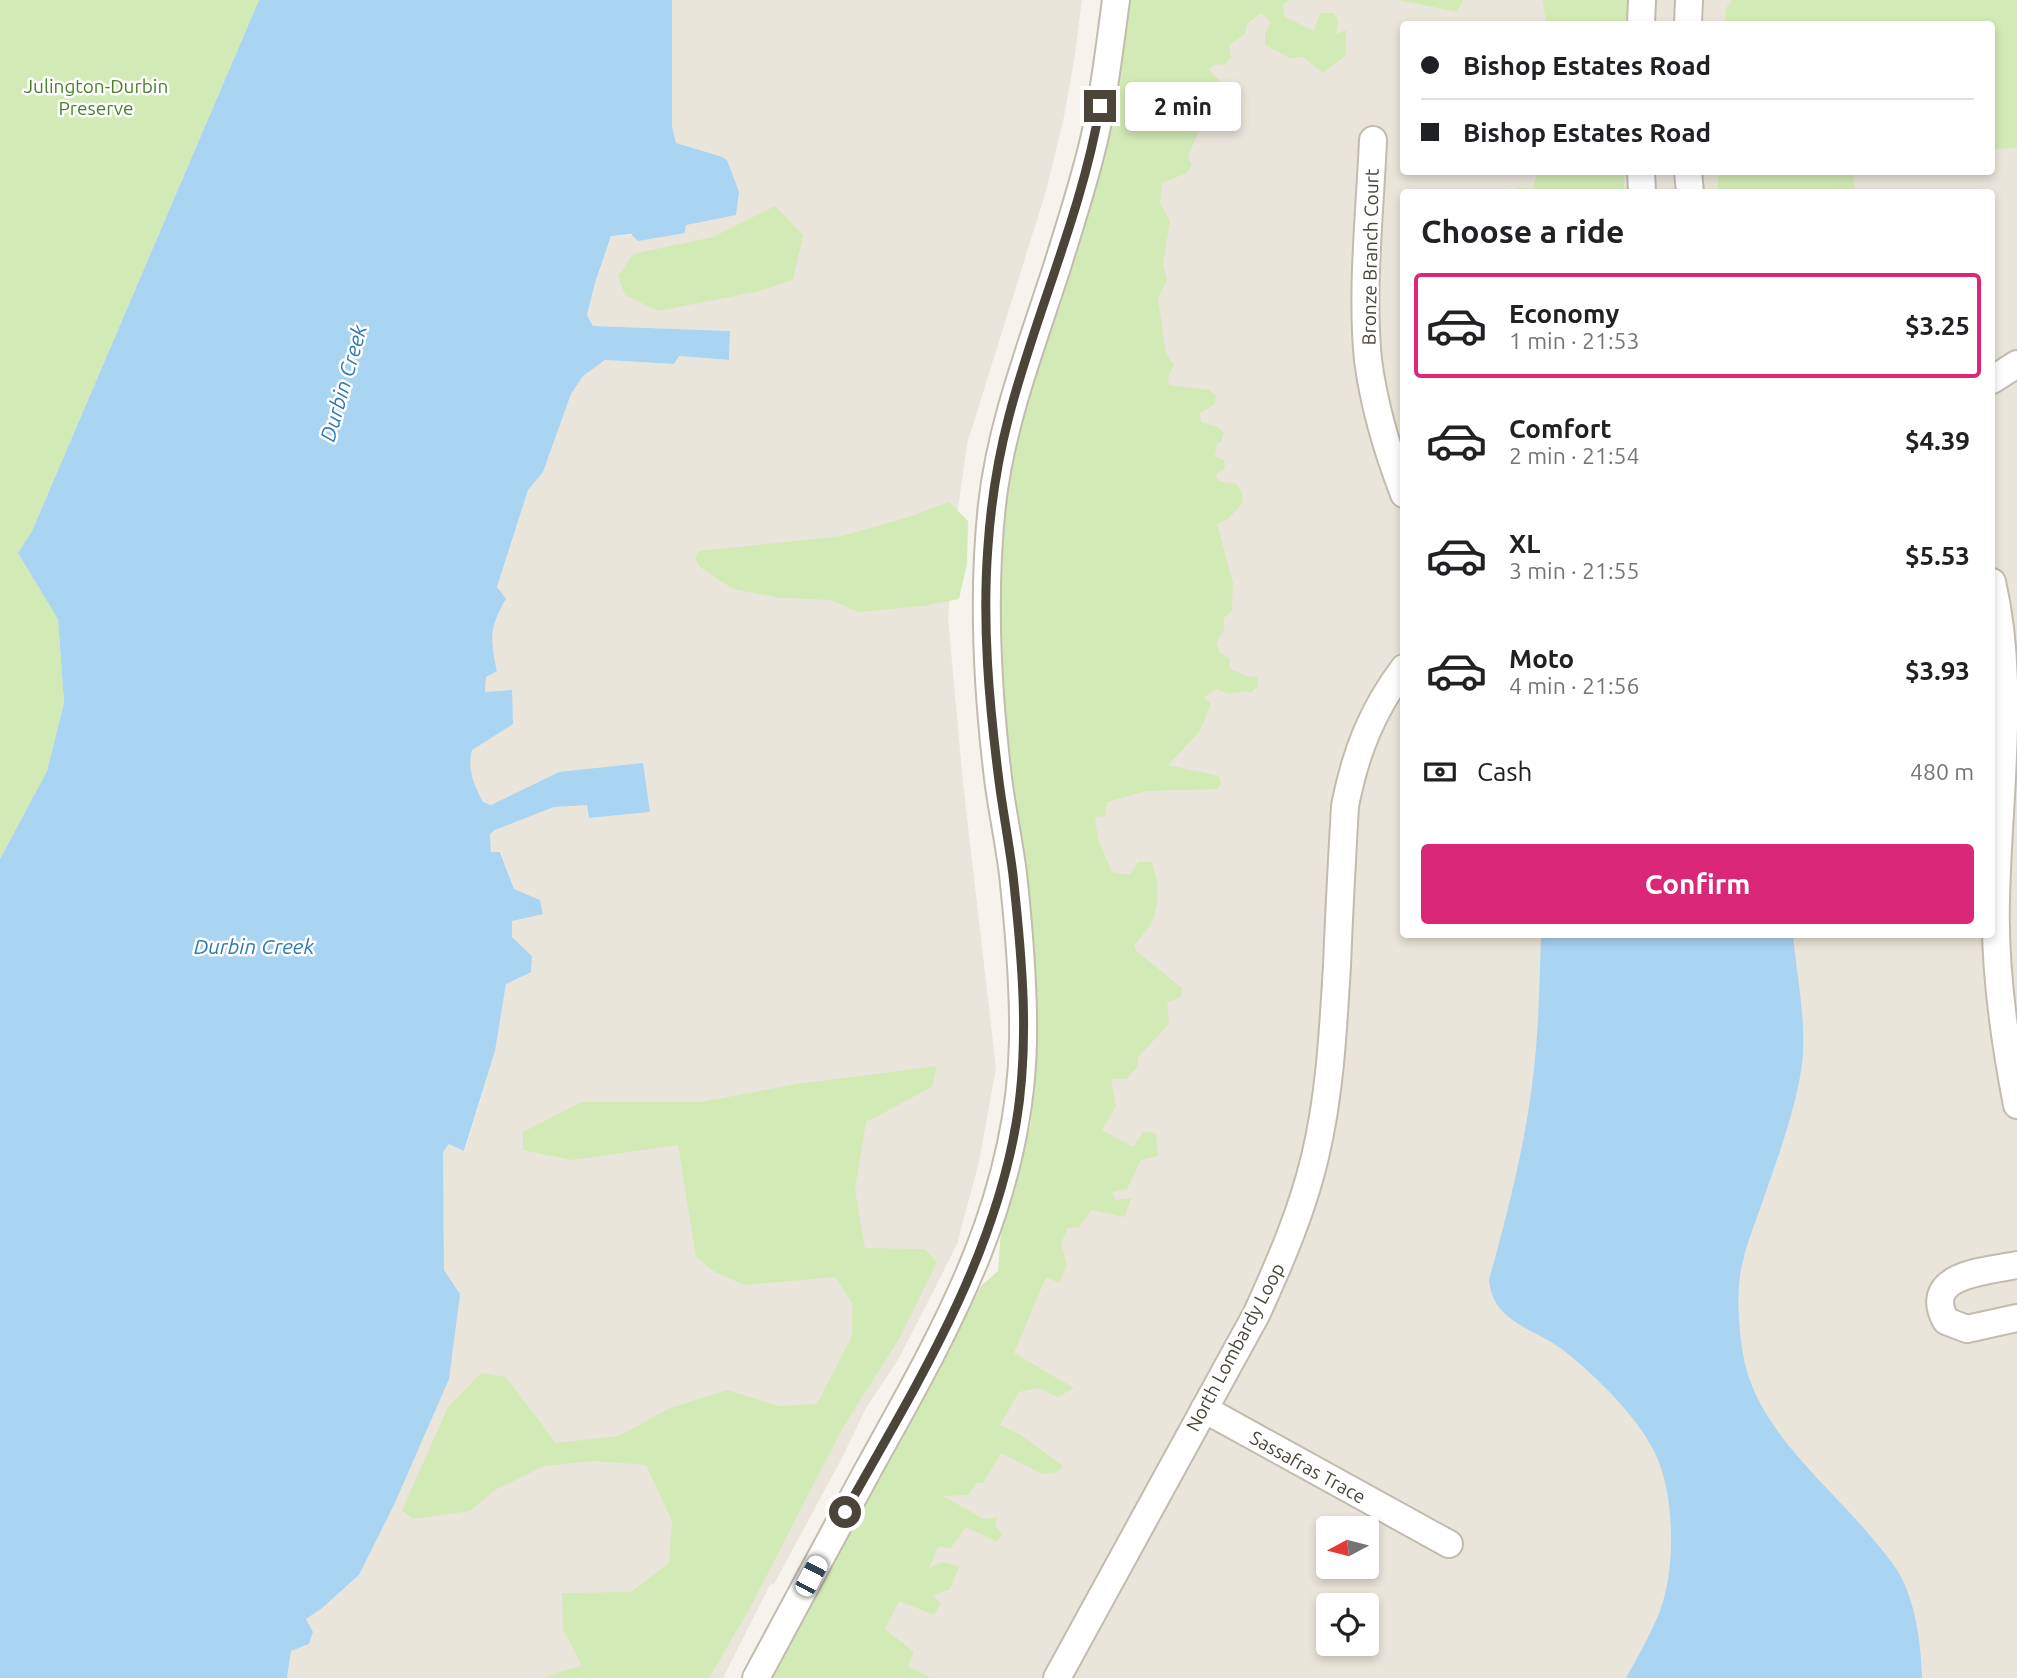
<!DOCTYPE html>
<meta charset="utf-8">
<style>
body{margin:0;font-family:Ubuntu,sans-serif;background:#f2f2f2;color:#202124;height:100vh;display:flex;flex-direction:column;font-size:26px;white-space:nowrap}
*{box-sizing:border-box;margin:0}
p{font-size:23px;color:#757577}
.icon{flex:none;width:38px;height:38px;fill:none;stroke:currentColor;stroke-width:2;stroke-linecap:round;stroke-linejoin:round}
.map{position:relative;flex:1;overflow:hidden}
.drawer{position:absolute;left:1400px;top:189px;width:595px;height:749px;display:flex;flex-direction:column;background:#fff;border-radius:7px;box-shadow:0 4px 10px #0003}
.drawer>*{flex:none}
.guide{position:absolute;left:1400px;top:21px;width:595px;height:154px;border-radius:7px;box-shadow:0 4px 10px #0003;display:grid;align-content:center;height:154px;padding:0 21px;background:#fff}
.needle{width:46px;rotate:263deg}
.controls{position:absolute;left:1316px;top:1516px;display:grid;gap:14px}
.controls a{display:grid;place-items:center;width:63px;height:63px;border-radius:7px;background:#fff;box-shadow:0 4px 10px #0003;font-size:35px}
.end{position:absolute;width:32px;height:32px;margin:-16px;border:9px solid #4b4439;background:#fff;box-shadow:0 0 0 4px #fff}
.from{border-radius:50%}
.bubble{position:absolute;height:49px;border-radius:7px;background:#fff;box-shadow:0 4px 10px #0003;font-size:23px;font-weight:700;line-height:49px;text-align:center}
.car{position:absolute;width:21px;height:42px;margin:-21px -10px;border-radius:9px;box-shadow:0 0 5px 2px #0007;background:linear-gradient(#fff 24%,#345 0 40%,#fff 0 76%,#345 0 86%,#fff 0)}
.guide b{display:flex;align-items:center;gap:24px;height:66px;font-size:26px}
.guide b+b{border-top:2px solid #e0e0e0}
.guide i{width:18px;height:18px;background:#202124}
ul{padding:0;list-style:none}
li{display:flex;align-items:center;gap:21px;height:105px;margin:0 14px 10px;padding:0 7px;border:4px solid transparent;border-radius:7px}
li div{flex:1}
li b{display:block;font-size:26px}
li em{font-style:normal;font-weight:700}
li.active{border-color:#db2777}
li>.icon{width:63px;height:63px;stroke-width:1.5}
h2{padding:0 21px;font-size:32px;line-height:84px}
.pay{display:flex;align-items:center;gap:18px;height:77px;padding:0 21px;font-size:26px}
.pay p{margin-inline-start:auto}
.action{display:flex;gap:14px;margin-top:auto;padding:14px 21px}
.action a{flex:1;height:80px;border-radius:7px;background:#db2777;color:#fff;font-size:28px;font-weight:700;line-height:80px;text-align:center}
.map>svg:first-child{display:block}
.residential{fill:#eae5da;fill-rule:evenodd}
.green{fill:#d2eab5}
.water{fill:#a9d4f2}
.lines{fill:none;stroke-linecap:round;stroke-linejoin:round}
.minor-casing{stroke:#c2bbae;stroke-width:30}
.minor{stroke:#fff;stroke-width:26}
.route{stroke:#4b4439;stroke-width:9}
.labels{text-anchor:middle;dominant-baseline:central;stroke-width:5;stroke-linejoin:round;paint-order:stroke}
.park-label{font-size:19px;fill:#4a7f2a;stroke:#fff}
.street-label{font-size:19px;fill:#4b4439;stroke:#fff}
.water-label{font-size:21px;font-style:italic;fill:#2e7ab2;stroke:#fff}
</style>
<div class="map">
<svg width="2017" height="1678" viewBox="0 0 2017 1678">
<rect width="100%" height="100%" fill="#f6f3ec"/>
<!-- residential -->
<path class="residential" d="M672 0H1082L1075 55 1064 117 1046 191 967 444 955 531 948 618 963 783 996 1068 979 1162 957 1244 933 1292 898 1360 866 1408 842 1458 774 1584 770 1585 723 1678H287L291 1651 309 1644 313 1632 306 1619 321 1609 359 1575 394 1505 460 1294 444 1270 443 1152 449 1143 465 1151 495 1051 506 984 532 956 512 937V921L543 913 540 900 514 889 501 852 491 853 490 834 495 830 554 807 587 804 589 818 650 812 559 772 491 805 483 802 472 779 469 761 472 749 513 724 485 692 486 677 497 670 491 643 494 619 506 600 497 587 528 490 543 472 571 394 583 376 605 360 674 364 679 356 729 360 730 331 593 326 587 315 595 283 611 236 685 233 686 225 720 156 676 143 672 126Z
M1190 0H2017V1678H828L1052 1200 1069 639ZM1404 24H1992V172H1404ZM1404 192H1992V934H1404ZM1328 1528H1367V1566H1328ZM1328 1605H1367V1643H1328Z"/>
<!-- green -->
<path class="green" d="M0 0H259L32 531 18 553 58 618 64 703 47 771 0 859Z
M1129 0H1290L1283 5 1285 17 1314 31 1320 13H1334L1338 20 1336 34 1346 30 1345 56 1323 73 1303 57 1290 58 1265 45V33L1271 22 1261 13 1247 24 1245 34 1229 45 1231 57 1225 65 1216 64 1209 69 1221 82 1218 89 1209 88 1206 94 1225 105 1226 117 1213 123 1204 118 1188 157 1192 165 1187 173 1162 183 1160 203 1170 221 1163 264 1167 280 1158 298 1166 354 1174 365 1168 376 1169 385 1209 390 1216 396 1215 404 1200 413 1201 422 1218 427 1224 433 1221 442 1217 444 1215 456 1224 460 1225 468 1216 474 1218 481 1236 484 1242 492 1243 502 1228 519 1217 524 1233 583 1232 610 1224 618V630L1216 643 1220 653 1230 658 1229 668 1249 677 1257 676 1258 686 1250 693 1246 691 1229 694 1217 689 1204 697 1211 704 1200 731 1168 765 1219 776 1221 784 1217 789 1147 791 1107 802 1105 816 1095 817 1098 839 1112 872 1130 875 1138 862H1151C1160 880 1160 911 1148 928 1144 934 1138 940 1134 946L1136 951 1182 988V997L1167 1002 1169 1024 1138 1057V1066L1126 1079H1111L1116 1106 1102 1130 1133 1147 1143 1132 1156 1133 1158 1156 1141 1160 1127 1189 1112 1192 1116 1200 1131 1198 1125 1217 1092 1210 1079 1227 1068 1228 1061 1243 1067 1265 1059 1283 1046 1277 1014 1353 1074 1388 1058 1397 1039 1388 1019 1392 1000 1425 1021 1435 1063 1466 1057 1472 1042 1474 1001 1453 983 1483H976L968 1495 943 1496 984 1519 997 1517 995 1526 1002 1533 997 1542 966 1527 951 1548 938 1547 929 1568 943 1562 959 1567 950 1589 933 1596 941 1603 934 1615 899 1601 885 1629 914 1652 908 1666 931 1678H767L982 1285 998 1271 1001 1231 1031 1123 1036 1044 1027 920 1001 710 996 593 1009 474 1029 387 1107 133Z
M1399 0H1463L1457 12Z
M1543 0H1631L1633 24H1546Z
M1732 0H2017V148L1992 149V24H1725L1726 8Z
M1537 172H1624V189L1628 192H1515L1518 187 1533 189Z
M1718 172H1853L1855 192H1718Z
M775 206 803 235 793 280 760 291 658 311 625 295 618 276 633 254 713 237Z
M949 502 968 521 967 564 959 599 923 606 858 612 830 600 781 598 733 589 700 567 695 558 699 551 842 536 909 517Z
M937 1066 932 1087 866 1122 855 1189 865 1248 924 1249 937 1262 899 1339 843 1427 751 1606 709 1678H546L562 1671 582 1666 563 1629 562 1593 631 1592 669 1563 672 1521 646 1465 595 1461 544 1466 495 1490 470 1511 413 1519 402 1510 448 1407 481 1373 506 1377 556 1443 619 1436 670 1408 727 1390 778 1406 817 1404 852 1336V1303L835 1277 744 1285 715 1272 696 1257 678 1145 572 1160 523 1150V1132L582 1102H701L797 1084Z"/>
<!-- water -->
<path class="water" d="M259 0H672V126L676 143 720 156 727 160 739 192 736 215 686 225 685 233 638 241 631 234 611 236 595 283 587 315 593 326 730 331 729 360 679 356 674 364 605 360 583 376 571 394 543 472 528 490 497 587 506 599C489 628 490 638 497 671L486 677 485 692 512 690 513 724 472 750C467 770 474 784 483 802L491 805 559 772 643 763 650 812 589 818 587 805 554 807 495 830 490 834 491 852H500L514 889 540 900 543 914 512 921V937L532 956 531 972 506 984 495 1051 464 1151 449 1144 443 1152 444 1270 460 1294 449 1379 394 1505 359 1575 321 1609 306 1619 313 1632 309 1644 291 1651 287 1678H0V859L47 771 64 703 58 619 18 553 32 531Z
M1541 935H1793C1797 980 1809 1031 1800 1077 1792 1120 1776 1162 1762 1203 1753 1229 1741 1257 1739 1285 1737 1310 1740 1339 1745 1364 1761 1431 1825 1483 1868 1533 1881 1549 1897 1566 1905 1585 1917 1614 1921 1646 1922 1678H1626C1638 1656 1651 1634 1660 1611 1676 1568 1675 1494 1655 1453 1638 1417 1594 1374 1563 1350 1533 1327 1493 1323 1489 1280 1510 1204 1530 1126 1536 1048 1539 1010 1540 972 1541 935Z"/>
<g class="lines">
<!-- minor casing -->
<g class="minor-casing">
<path id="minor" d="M1641 24 1642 0
M1688 24 1689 0
M1373 140C1370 210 1361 291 1368 360 1374 406 1387 450 1404 494
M1641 172 1642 192
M1688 172 1690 192
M1992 380 2017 364
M1992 582C2016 686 1998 794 1996 900 1994 968 2004 1038 2017 1105
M2017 1265C1987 1271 1920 1274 1946 1321L1967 1329 2017 1318
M1204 1409 1449 1544
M756 1678C794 1608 831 1538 869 1468 945 1331 1020 1203 1023 1041 1024 986 1019 929 1013 874 1009 842 1002 810 998 778 987 687 982 596 992 505 1001 423 1032 345 1057 267 1071 222 1086 177 1096 131 1105 88 1110 44 1116 0
M1057 1678 1257 1313C1280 1262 1302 1212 1315 1157 1330 1094 1333 1031 1337 966 1339 913 1342 859 1345 806 1355 754 1372 710 1404 668"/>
</g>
<!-- minor -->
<use href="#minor" class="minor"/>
</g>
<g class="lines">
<!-- route -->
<path class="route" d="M845 1512C914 1389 992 1265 1016 1124 1030 1043 1022 957 1013 875 1009 843 1003 812 999 781 989 703 982 624 988 546 991 502 998 458 1009 416 1036 312 1082 213 1100 106"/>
</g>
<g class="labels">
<!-- park labels -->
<g class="park-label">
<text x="96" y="86">Julington-Durbin<tspan x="96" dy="22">Preserve</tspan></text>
</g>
<!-- street labels -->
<g class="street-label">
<text transform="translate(1370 257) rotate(-89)">Bronze Branch Court</text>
<text transform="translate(1235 1347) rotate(-62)">North Lombardy Loop</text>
<text transform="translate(1308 1467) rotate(29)">Sassafras Trace</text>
</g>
<!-- water labels -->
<g class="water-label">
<text transform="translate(343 383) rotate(-74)">Durbin Creek</text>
<text x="254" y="946">Durbin Creek</text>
</g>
</g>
</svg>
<div class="controls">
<a><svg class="needle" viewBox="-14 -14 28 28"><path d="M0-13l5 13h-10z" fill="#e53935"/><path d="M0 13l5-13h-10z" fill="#757577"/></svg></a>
<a><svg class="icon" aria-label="locate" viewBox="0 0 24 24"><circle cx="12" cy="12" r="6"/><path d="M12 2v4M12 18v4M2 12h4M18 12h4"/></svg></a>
</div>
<i class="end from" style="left:845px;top:1512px"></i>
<i class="end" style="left:1100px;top:106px"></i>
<div class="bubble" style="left:1125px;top:82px;width:116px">2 min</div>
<i class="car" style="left:811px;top:1576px;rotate:28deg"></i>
<div class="guide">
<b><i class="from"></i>Bishop Estates Road</b>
<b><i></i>Bishop Estates Road</b>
</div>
<section class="drawer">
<h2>Choose a ride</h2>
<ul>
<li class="active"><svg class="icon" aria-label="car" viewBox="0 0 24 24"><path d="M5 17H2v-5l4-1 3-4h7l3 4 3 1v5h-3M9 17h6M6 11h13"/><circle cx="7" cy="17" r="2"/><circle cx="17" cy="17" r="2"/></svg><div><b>Economy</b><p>1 min · 21:53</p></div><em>$3.25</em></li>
<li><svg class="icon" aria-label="car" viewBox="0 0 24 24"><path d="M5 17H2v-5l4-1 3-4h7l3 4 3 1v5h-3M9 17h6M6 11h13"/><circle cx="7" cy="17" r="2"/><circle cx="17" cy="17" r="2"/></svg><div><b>Comfort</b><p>2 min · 21:54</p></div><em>$4.39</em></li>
<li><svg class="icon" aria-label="car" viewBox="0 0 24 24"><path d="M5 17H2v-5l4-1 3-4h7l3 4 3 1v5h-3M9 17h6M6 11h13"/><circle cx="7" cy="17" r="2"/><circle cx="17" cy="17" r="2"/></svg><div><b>XL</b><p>3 min · 21:55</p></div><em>$5.53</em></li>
<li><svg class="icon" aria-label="car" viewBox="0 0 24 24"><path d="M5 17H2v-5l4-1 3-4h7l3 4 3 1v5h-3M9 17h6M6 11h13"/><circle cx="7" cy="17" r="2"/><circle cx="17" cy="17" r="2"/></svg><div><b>Moto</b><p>4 min · 21:56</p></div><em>$3.93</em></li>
</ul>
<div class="pay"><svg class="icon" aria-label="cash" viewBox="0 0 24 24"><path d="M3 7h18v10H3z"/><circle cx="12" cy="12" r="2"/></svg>Cash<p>480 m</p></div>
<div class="action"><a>Confirm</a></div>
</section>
</div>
